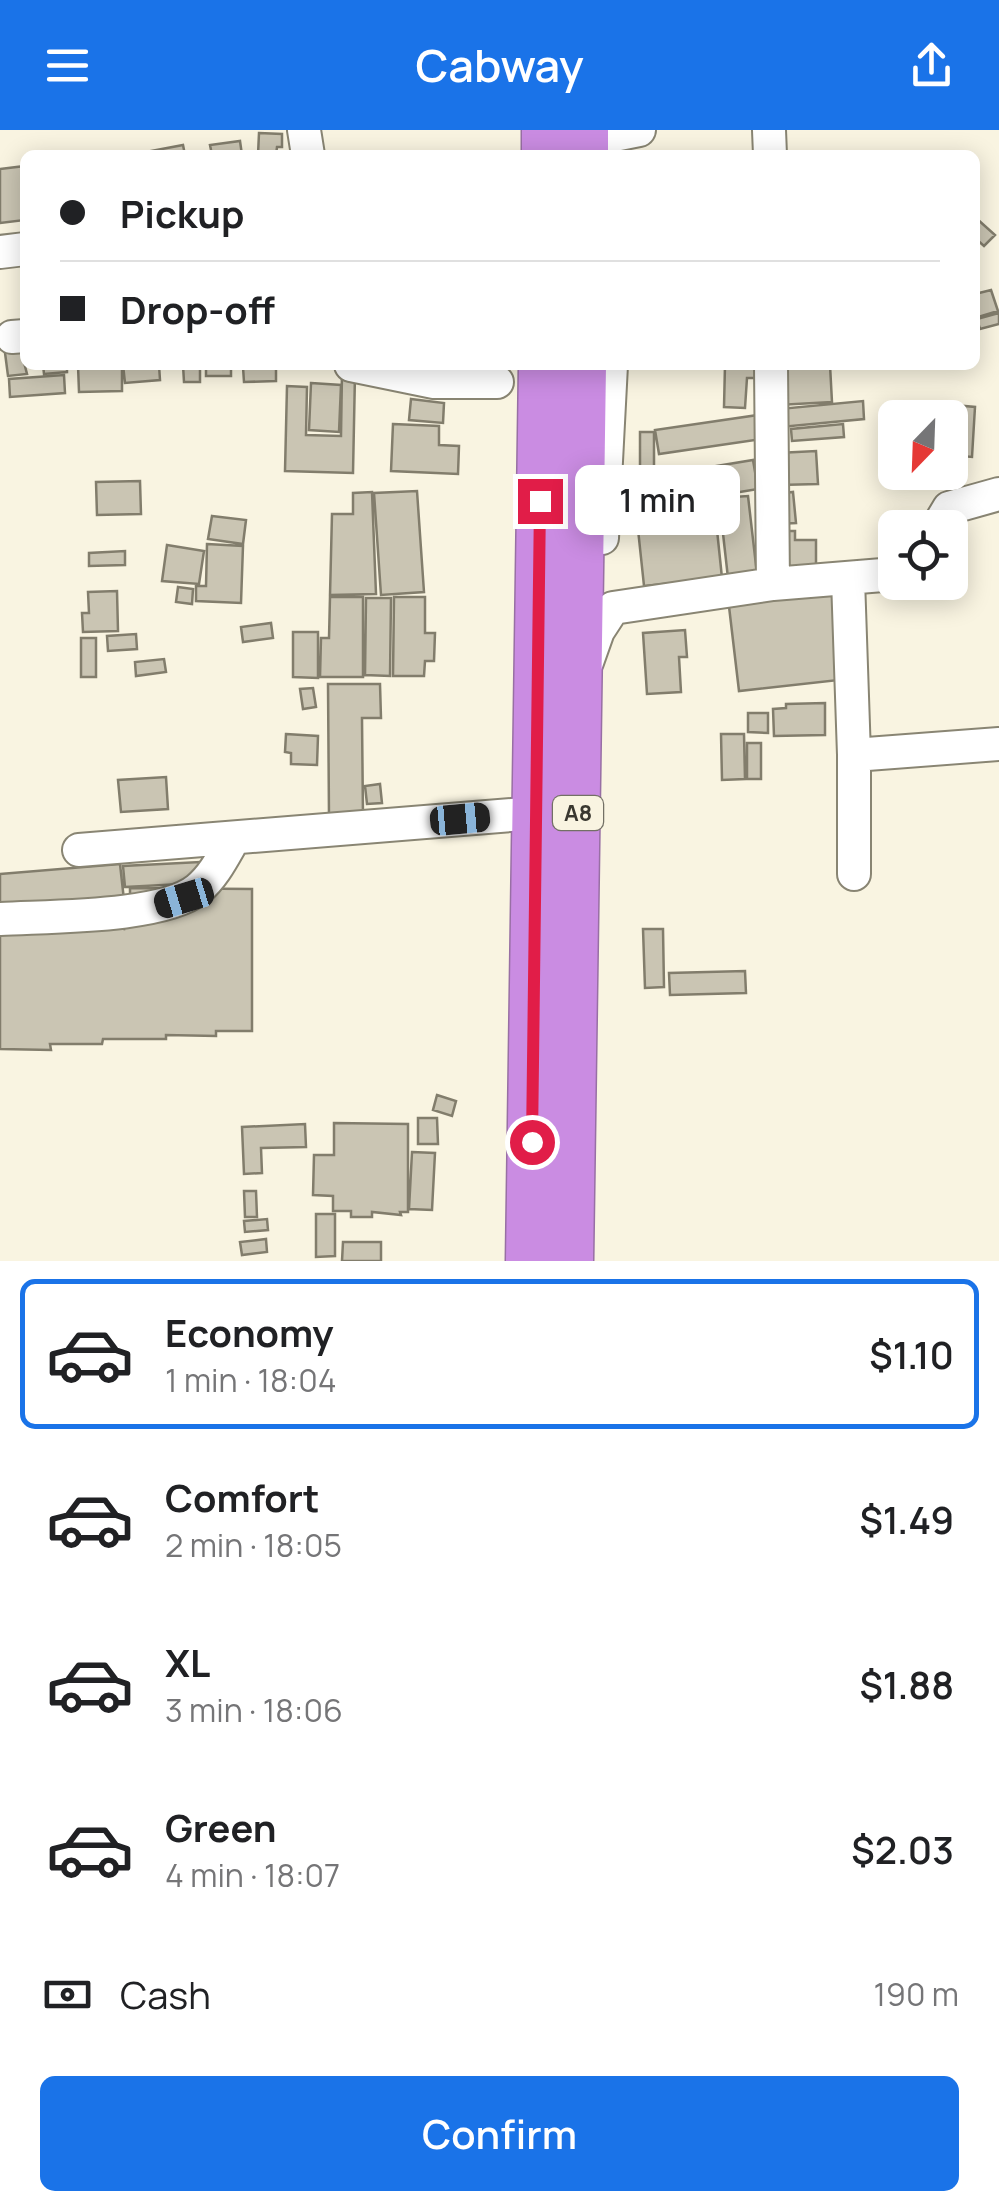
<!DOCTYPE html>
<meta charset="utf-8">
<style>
body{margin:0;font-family:Manrope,sans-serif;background:#f2f2f2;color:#202124;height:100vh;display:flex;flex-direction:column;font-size:38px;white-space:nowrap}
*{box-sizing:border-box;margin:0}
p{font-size:32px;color:#757577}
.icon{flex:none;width:55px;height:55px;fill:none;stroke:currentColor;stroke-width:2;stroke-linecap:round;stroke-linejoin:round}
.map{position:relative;height:1131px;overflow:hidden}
.sheet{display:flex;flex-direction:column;background:#fff;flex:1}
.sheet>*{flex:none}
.top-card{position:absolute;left:20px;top:20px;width:960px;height:220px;border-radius:15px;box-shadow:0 5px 25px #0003;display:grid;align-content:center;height:220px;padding:0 40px;background:#fff}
.needle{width:65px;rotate:203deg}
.tools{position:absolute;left:878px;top:270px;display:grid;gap:20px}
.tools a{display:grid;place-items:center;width:90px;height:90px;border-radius:15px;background:#fff;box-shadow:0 5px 25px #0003;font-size:50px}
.end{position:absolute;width:45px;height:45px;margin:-22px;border:12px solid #e11d48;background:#fff;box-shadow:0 0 0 5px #fff}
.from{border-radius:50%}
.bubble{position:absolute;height:70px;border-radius:15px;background:#fff;box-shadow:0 5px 25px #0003;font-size:32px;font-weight:600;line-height:70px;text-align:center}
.car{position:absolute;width:30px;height:60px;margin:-30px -15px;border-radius:12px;box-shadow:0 0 8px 2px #0007;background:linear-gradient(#222 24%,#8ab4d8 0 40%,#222 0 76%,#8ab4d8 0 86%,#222 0)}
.top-card b{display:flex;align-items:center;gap:35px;height:95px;font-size:38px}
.top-card b+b{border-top:2px solid #e0e0e0}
.top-card i{width:25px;height:25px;background:#202124}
ul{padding:18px 0 0;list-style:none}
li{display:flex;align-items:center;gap:30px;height:150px;margin:0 20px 15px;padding:0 20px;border:5px solid transparent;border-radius:15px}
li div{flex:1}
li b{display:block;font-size:38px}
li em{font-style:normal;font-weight:600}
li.active{border-color:#1a73e8}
li>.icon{width:90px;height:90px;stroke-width:1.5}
.pay{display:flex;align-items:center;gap:25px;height:110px;padding:0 40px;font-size:38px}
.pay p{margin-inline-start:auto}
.primary-button{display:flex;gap:20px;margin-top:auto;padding:20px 40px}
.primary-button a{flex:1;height:115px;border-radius:15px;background:#1a73e8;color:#fff;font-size:40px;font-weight:600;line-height:115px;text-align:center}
header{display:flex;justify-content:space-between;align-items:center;height:130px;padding:0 40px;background:#1a73e8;color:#fff;font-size:45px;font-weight:600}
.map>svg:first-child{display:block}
.building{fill:#cac5b3;stroke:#827d6c;stroke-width:2.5}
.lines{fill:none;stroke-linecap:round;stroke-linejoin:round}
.minor-casing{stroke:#898573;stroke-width:36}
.highway-casing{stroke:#986fa4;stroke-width:51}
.minor{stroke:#fff;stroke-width:32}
.highway{stroke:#ca8ce2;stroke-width:48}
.route{stroke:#e11d48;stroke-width:12}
.labels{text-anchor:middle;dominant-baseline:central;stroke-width:10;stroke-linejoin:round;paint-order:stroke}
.shield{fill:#f9f4e1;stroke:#737065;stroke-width:2.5}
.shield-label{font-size:22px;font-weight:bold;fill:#3a3830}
</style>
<header><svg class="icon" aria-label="menu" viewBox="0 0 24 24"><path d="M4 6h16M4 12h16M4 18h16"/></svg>Cabway<svg class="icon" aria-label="share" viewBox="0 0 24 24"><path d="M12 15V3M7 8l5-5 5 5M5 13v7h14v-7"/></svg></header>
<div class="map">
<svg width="999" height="1131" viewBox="0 0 999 1131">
<rect width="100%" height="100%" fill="#f9f4e1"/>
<!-- building -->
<path class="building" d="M259 3 282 4V17H277L276 25H258Z
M240 11 242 25H212L210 15Z
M183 15 185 25H147L146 22Z
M25 36V90L0 93V39Z
M976 88 995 105 984 116 975 108Z
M991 160 998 181 975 188V164Z
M999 183V194L980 199 977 189Z
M19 213 27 244 8 246 4 215Z
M43 235H67V242L44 244Z
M78 235H122V261L79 262Z
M123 235H159L160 250 125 253Z
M183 235H200V252H184Z
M206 235H231V246H206Z
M235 235H276V251L244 252 243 237 235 238Z
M725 235H760L759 248H747L745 278 724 277Z
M775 235H830L832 272 778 275Z
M342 243 355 244 353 343 285 341 287 256 307 257 306 305 341 306Z
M64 245 65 263 10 267 9 249Z
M311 253 341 255 339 302 309 300Z
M411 269 444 273 443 293 409 290Z
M863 271 864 289 781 297 779 279Z
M943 274 975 277 972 327 950 325V288H943Z
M758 285 762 309 659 324 655 300Z
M393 294 439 296V315L459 316 458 344 391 341Z
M843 294 844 307 792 311 791 299Z
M640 302H654V355H663V378H640Z
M816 321 818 354 779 355 778 323Z
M753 330 758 359 667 374 662 345Z
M140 351 141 384 97 385 96 352Z
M417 361 424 462 381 465 374 363Z
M372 362 376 464 330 465 332 384H353V363Z
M793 362 796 393 777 394 775 364Z
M748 366 757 444 728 448 719 368Z
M714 371 722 448 644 456 637 390 670 387 669 376Z
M212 386 246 390 243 414 208 409Z
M778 401H795V410H816V436L778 437Z
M207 414 243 416 241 473 196 471V456H206Z
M167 415 204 421 199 454 162 451Z
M125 421V435L89 436V423Z
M837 456 848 549 739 561 728 468Z
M178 457 193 459 192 474 176 472Z
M117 461 118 501 83 502 82 483H89L88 462Z
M330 467H363V547H320L321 508H329Z
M394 467H425V503H435L434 531H425L424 546H393Z
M366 468H391L390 546 365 545Z
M271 493 273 508 243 512 241 497Z
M685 500 687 527H679L681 562 647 564 643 503Z
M293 502H318V548L293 547Z
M136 504 137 519 108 521 107 506Z
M81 508H96V547H81Z
M164 529 166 542 136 546 135 532Z
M328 554H380L381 588H362L363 687H329Z
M313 558 316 577 303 579 300 559Z
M825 573V605L774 606 773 579 786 578V574Z
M748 583H768V603L748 602Z
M286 604 318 606 317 635 291 634V623L285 622Z
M721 604H744L745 649 722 650Z
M747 613H761V649H747Z
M166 647 168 679 121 682 118 650Z
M380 654 382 673 367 674 365 656Z
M200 732 201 753 125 757 123 736Z
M120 734 125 779 0 790V744Z
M130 758 252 759V901H216V906L166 905V909H103L102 914H50L51 920 0 919V798L118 792V798L124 799V781H130Z
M643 799H663L664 857 645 858Z
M745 841 746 863 670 865 669 843Z
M437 965 456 971 452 986 433 980Z
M418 988H437L438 1014H418Z
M334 993 408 994V1082H400L401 1085 372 1082V1087H351V1081H333V1066L313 1065 314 1025H334Z
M305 994 306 1017 261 1018 262 1043 244 1044 242 997Z
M412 1022 435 1023 432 1080 409 1079Z
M244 1061H256L257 1087H245Z
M316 1084H335V1126L316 1127Z
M267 1089 268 1100 245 1102 244 1091Z
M266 1109 267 1122 242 1125 240 1112Z
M343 1112H381V1131H342Z"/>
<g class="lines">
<!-- minor casing -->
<g class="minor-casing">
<path id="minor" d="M304 0 308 25
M769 0 770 25
M584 11 639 0
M0 122 25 119
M12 207 25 206
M351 235 434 252H497
M771 235 773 454
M937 398 949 378 999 364
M602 408 611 235
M848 449 854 625V744
M587 532 598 501 613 478 773 454 895 444
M854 625 999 614
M79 720 536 683
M0 789C48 786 163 788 198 759 214 746 224 725 234 708"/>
</g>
<!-- highway casing -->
<g class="highway-casing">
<path id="highway" d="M546 25V0
M584 25V0
M530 1131 543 235
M569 1131 582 235"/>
</g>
<!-- minor -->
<use href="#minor" class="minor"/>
<!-- highway -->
<use href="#highway" class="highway"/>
</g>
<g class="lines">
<!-- route -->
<path class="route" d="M532 1012 540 371"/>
</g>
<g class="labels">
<!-- shield labels -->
<rect class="shield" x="553" y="666" width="50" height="34" rx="8"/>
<g class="shield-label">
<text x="578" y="683">A8</text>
</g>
</g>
</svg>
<div class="tools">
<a><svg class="needle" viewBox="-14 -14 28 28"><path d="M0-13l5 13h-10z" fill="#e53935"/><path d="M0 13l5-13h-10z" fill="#757577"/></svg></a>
<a><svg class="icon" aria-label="locate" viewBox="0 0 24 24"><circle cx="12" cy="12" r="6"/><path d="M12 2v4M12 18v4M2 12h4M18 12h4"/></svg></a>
</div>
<i class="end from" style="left:532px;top:1012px"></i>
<i class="end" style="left:540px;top:371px"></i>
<div class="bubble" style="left:575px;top:335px;width:165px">1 min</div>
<i class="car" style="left:460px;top:689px;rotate:85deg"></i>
<i class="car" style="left:184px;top:768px;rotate:253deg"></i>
<div class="top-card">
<b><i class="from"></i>Pickup</b>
<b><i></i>Drop-off</b>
</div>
</div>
<section class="sheet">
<ul>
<li class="active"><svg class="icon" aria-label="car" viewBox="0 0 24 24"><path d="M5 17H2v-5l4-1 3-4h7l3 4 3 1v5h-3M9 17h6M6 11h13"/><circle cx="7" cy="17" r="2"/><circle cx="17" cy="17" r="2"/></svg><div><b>Economy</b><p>1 min · 18:04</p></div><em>$1.10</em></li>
<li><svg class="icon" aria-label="car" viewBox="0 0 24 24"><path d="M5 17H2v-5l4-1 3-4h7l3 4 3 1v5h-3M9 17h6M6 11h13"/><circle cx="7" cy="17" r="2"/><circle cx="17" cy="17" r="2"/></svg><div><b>Comfort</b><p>2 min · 18:05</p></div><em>$1.49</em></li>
<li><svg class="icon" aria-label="car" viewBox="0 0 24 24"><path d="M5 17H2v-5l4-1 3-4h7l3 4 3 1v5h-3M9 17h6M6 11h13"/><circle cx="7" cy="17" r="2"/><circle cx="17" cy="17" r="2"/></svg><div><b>XL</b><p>3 min · 18:06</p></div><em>$1.88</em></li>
<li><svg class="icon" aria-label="car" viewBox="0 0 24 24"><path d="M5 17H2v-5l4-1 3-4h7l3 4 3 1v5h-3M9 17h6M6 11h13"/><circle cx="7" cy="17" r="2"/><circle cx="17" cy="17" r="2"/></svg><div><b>Green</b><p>4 min · 18:07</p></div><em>$2.03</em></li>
</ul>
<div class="pay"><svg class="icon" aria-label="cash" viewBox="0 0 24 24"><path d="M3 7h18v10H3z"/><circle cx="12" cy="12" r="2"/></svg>Cash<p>190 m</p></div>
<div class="primary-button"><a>Confirm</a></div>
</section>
